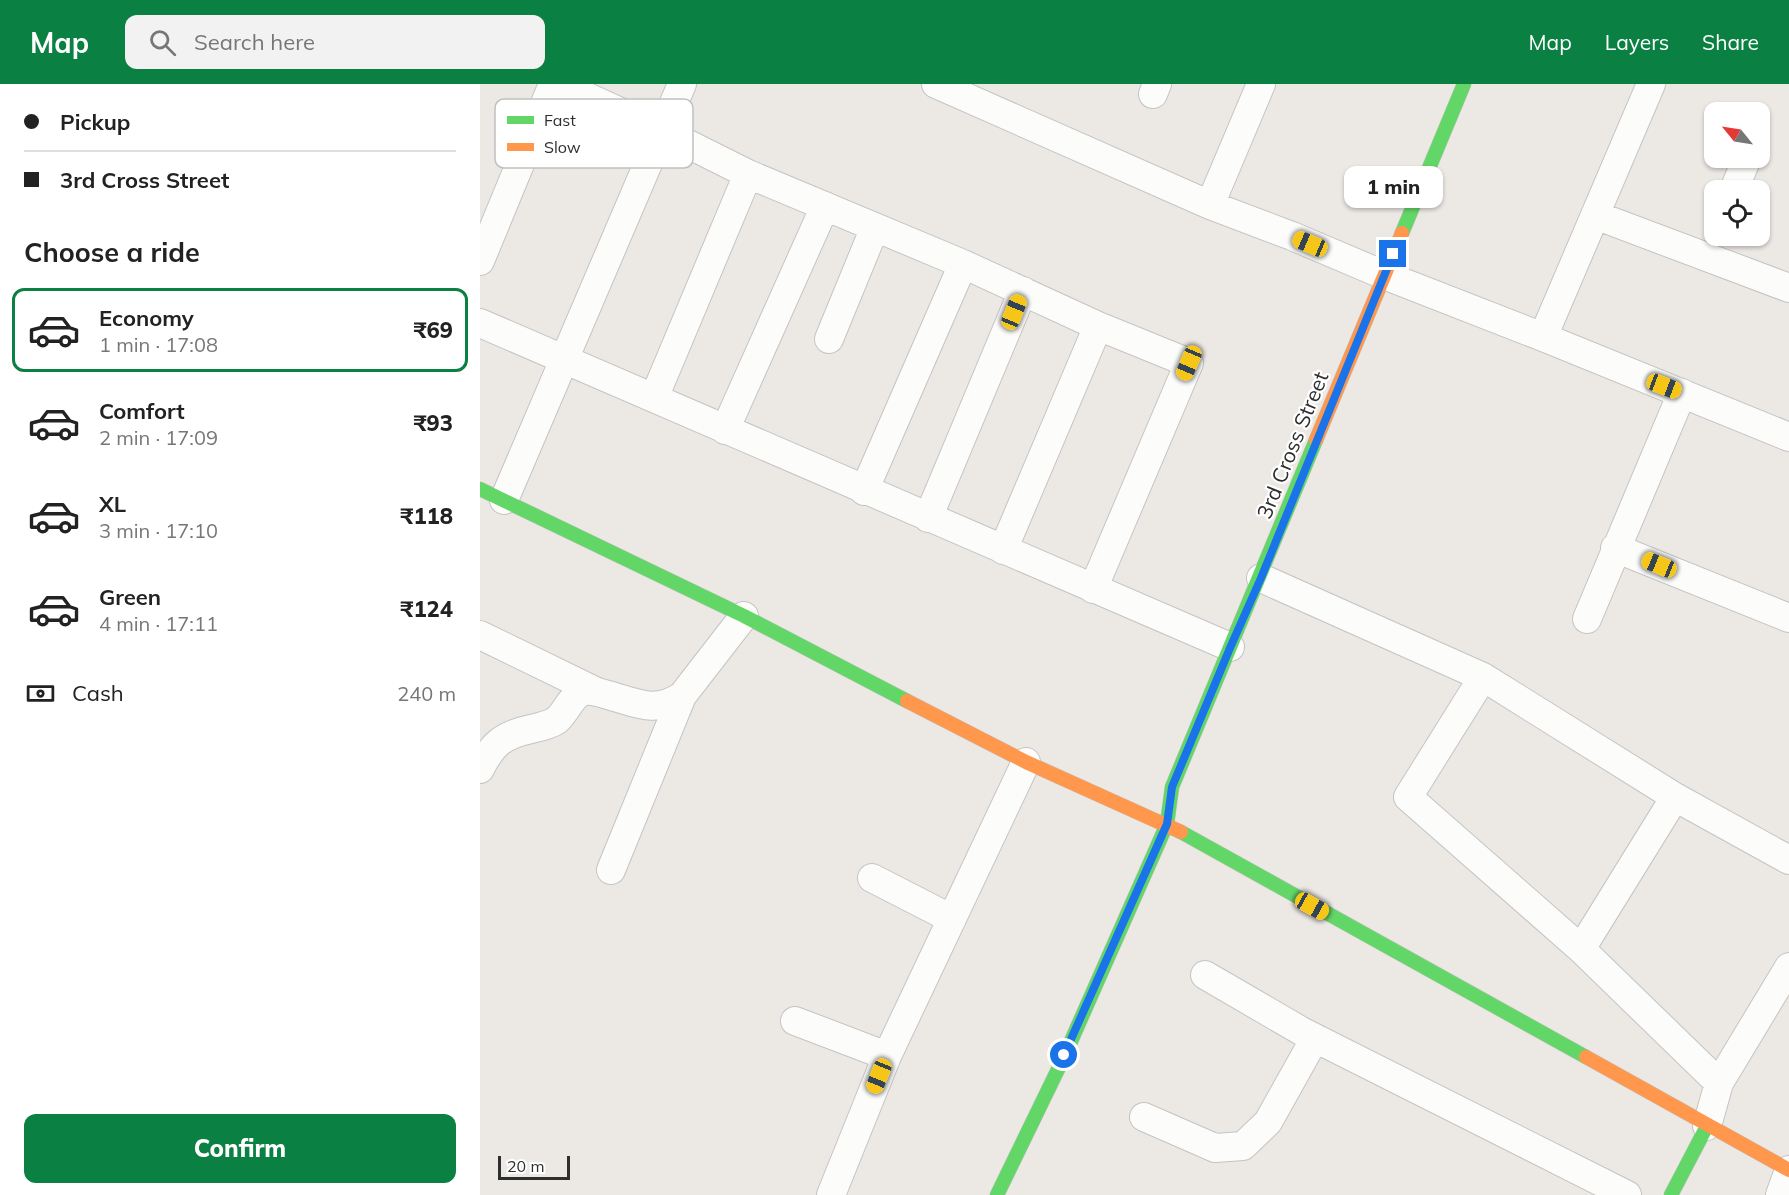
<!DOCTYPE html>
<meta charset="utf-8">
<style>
body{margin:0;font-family:Mulish,sans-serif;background:#f2f2f2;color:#222;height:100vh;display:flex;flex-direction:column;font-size:22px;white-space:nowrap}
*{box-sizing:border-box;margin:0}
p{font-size:20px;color:#767676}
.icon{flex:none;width:33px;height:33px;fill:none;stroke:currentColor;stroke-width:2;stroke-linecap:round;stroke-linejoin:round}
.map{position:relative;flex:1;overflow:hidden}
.side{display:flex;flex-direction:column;background:#fff;width:480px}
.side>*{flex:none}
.hud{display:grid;align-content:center;height:132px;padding:0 24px;background:#fff}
.needle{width:39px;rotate:300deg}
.tools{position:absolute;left:1224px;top:18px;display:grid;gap:12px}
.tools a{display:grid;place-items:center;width:66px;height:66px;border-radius:12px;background:#fff;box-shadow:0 2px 4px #0004;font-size:30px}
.scale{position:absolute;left:18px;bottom:15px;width:72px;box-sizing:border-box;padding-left:6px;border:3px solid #2e2e2e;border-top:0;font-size:16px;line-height:21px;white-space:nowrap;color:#2e2e2e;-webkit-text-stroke:4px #fff;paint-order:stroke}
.end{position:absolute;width:27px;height:27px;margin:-14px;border:8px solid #1a73e8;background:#fff;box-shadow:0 0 0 3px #fff}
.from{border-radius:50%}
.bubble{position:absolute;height:42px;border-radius:12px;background:#fff;box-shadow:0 2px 4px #0004;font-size:20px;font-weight:800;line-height:42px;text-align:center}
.car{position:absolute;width:18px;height:36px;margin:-18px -9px;border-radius:8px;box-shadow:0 0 4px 2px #0007;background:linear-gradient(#f5c518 24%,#345 0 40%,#f5c518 0 76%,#345 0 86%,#f5c518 0)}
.hud b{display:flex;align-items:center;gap:21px;height:57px;font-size:22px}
.hud b+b{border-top:2px solid #e0e0e0}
.hud i{width:15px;height:15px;background:#222}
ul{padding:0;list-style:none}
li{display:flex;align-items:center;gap:18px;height:84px;margin:0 12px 9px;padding:0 12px;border:3px solid transparent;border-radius:12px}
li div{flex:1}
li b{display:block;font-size:22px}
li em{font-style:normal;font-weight:800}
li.active{border-color:#0b8043}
li>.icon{width:54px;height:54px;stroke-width:1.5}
h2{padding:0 24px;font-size:27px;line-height:72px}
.pay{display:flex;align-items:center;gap:15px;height:66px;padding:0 24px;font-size:22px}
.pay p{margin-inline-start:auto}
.button{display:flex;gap:12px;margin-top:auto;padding:12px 24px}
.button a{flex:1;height:69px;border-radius:12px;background:#0b8043;color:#fff;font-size:24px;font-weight:800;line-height:69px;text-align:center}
header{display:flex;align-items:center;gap:36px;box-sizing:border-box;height:84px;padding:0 30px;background:#0b8043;color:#fff}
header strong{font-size:28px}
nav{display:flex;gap:33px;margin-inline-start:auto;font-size:21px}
.search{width:420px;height:54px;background:#f2f2f2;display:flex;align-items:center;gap:15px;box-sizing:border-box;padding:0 21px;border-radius:12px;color:#767676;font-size:22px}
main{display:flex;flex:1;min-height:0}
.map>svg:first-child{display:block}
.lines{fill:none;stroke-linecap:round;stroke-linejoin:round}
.street-casing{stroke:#c5c4c5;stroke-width:30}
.fast-casing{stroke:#c5c4c5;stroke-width:15}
.slow-casing{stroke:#c5c4c5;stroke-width:15}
.street{stroke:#fcfcfb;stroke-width:28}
.fast{stroke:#63d668;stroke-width:14}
.slow{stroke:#ff974d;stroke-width:14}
.route{stroke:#1a73e8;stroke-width:8}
.labels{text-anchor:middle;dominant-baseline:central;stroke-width:4.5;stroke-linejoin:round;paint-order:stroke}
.street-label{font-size:21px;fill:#2e2e2e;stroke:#fff}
.key{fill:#fff;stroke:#c0c0c0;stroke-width:1.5}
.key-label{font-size:16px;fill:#2e2e2e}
</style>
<header>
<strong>Map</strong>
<div class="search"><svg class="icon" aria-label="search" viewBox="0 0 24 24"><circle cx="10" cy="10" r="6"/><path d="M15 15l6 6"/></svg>Search here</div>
<nav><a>Map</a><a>Layers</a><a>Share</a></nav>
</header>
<main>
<section class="side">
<div class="hud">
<b><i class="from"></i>Pickup</b>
<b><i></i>3rd Cross Street</b>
</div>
<h2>Choose a ride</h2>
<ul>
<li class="active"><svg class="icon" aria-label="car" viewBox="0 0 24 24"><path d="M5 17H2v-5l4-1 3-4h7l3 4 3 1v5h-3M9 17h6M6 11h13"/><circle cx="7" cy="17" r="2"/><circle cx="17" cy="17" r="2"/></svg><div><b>Economy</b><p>1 min · 17:08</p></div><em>₹69</em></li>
<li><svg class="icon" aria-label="car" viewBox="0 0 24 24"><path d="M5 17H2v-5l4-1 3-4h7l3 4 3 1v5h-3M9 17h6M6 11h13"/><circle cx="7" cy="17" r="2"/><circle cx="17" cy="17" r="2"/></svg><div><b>Comfort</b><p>2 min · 17:09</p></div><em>₹93</em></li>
<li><svg class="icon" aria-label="car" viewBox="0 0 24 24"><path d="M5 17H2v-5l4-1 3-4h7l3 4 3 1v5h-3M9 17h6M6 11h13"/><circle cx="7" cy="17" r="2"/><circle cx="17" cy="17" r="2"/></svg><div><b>XL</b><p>3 min · 17:10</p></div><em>₹118</em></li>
<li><svg class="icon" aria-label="car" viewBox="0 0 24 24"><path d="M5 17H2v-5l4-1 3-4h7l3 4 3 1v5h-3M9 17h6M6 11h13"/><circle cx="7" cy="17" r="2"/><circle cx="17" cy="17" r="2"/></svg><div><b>Green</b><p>4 min · 17:11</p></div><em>₹124</em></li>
</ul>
<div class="pay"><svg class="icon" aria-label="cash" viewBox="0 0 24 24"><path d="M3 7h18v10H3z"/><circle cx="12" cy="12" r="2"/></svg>Cash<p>240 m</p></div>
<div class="button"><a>Confirm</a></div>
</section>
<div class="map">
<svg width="1309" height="1111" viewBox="0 0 1309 1111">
<rect width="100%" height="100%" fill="#ece8e4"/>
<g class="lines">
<!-- street casing -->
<g class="street-casing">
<path id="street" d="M79 0 182 47 268 90 483 180 618 242 709 279 613 505
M456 0 730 121 812 152 904 191 1063 253 1309 353
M673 10 677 0
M1254 106 1267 74
M730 121 781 0
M1115 131 1309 204
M0 177 73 0
M0 239 750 563
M1063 253 1171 0
M349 255 395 143
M174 314 268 90
M245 346 345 122
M384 407 483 180
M24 416 202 0
M448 434 543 207
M1135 464 1309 534
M523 466 618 242
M781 494 1003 593
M1107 535 1202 309
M0 551 117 608
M0 685C12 660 23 651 51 645 60 643 70 641 77 636 86 628 93 609 105 607 113 606 121 609 128 611 157 619 175 630 202 612L264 532
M1195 713 1309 776
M131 786 202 612
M392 794 472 835
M1101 865 1195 713 1003 593 928 713 1101 865 1239 999
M725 891 823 948 1147 1111
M315 937 407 972
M664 1033 735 1064 763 1062 788 1038 835 954
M1227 1042 1239 999 1309 883
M351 1111 407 972 546 678
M1300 1111 1309 1086"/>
</g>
<!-- fast casing -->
<g class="fast-casing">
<path id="fast" d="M922 149 984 0
M0 405 264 532 427 617
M701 748 1106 973
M517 1111 584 973 687 740 692 703 836 356
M1191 1111 1227 1042"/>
</g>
<!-- slow casing -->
<g class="slow-casing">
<path id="slow" d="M836 356 922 149
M427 617 546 678 701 748
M1106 973 1309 1086"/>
</g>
<!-- street -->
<use href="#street" class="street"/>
<!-- fast -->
<use href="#fast" class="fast"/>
<!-- slow -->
<use href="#slow" class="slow"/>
</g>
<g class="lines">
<!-- route -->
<path class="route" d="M584 971 687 740 692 703 750 564 781 494 913 170"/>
</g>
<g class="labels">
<!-- street labels -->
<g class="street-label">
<text transform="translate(812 361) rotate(-68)">3rd Cross Street</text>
</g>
</g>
<!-- legend -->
<rect x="15" y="15" width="198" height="69" rx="9" class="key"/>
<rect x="27" y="32" width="27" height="8" fill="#63d668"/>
<rect x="27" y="59" width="27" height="8" fill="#ff974d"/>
<g class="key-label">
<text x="64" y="42">Fast</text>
<text x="64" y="69">Slow</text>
</g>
</svg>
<div class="tools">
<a><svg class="needle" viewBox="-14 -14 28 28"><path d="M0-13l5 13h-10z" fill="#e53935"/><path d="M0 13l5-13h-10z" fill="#767676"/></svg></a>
<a><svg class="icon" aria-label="locate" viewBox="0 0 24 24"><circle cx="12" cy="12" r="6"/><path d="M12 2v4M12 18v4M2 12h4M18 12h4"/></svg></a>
</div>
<div class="scale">20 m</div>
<i class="end from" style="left:584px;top:971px"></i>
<i class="end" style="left:913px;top:170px"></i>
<div class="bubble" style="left:864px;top:82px;width:99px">1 min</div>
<i class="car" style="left:830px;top:160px;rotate:293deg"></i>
<i class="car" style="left:534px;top:228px;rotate:22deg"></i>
<i class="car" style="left:709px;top:279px;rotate:203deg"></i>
<i class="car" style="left:1184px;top:302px;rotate:111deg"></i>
<i class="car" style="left:1179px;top:481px;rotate:292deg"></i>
<i class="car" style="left:832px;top:822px;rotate:119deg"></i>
<i class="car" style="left:399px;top:992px;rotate:202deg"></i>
</div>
</main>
